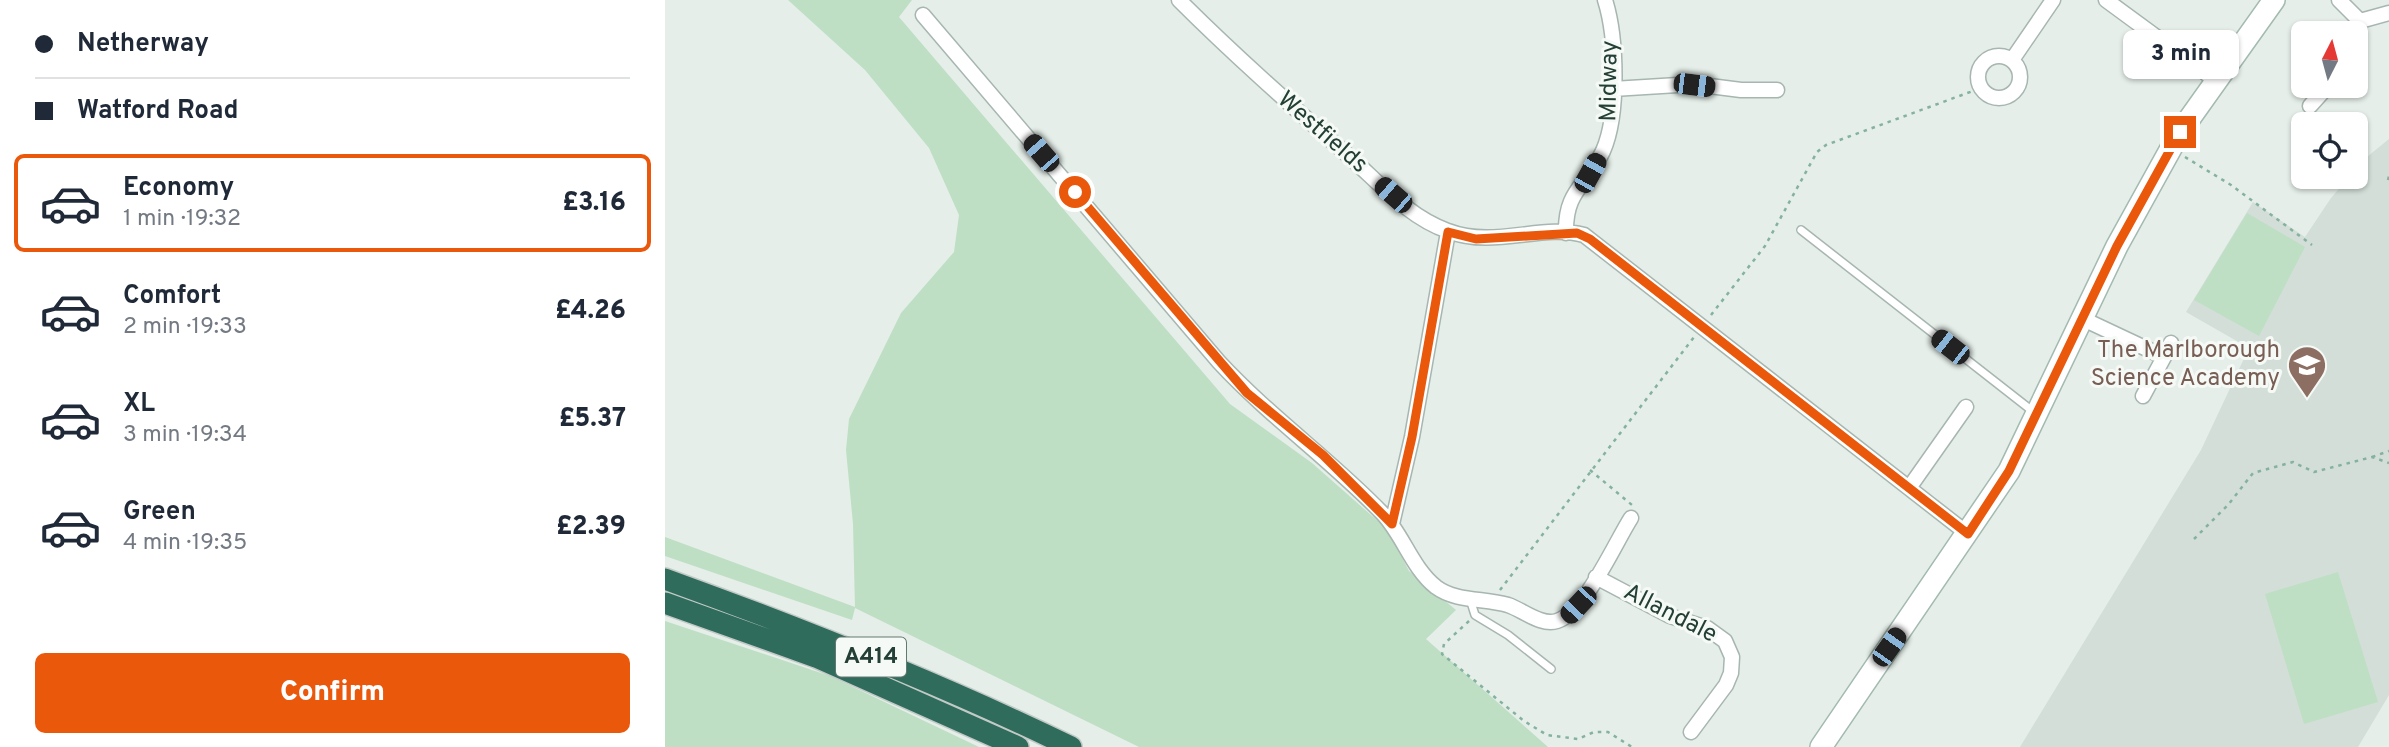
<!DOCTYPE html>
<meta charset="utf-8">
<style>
body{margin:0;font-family:Overpass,sans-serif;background:#f2f2f3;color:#1f2937;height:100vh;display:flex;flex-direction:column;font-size:26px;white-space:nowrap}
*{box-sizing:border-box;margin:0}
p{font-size:23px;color:#747a83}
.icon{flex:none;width:38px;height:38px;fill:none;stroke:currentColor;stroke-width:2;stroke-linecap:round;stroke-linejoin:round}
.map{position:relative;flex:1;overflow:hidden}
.panel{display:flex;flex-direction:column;background:#fff;width:665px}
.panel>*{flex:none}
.top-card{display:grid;align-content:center;height:154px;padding:0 35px;background:#fff}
.needle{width:46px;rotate:6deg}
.buttons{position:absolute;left:1626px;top:21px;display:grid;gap:14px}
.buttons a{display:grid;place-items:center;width:77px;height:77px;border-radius:10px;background:#fff;box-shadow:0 2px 5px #0004;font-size:35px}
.end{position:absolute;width:32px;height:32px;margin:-16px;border:9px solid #ea580c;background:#fff;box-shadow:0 0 0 4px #fff}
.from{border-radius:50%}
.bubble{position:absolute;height:49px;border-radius:10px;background:#fff;box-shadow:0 2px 5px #0004;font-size:23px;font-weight:800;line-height:49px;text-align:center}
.car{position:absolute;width:21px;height:42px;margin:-21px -10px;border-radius:9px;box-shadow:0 0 5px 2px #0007;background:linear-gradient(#222 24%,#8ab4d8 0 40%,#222 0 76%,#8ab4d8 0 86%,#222 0)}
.top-card b{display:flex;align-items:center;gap:24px;height:66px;font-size:26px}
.top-card b+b{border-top:2px solid #e0e1e3}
.top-card i{width:18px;height:18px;background:#1f2937}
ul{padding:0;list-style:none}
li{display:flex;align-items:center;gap:21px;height:98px;margin:0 14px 10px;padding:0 21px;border:4px solid transparent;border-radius:10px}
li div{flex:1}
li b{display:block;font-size:26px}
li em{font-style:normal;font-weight:800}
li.selected{border-color:#ea580c}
li>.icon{width:63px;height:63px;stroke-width:1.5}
.button{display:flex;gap:14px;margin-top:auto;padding:14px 35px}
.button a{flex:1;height:80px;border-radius:10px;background:#ea580c;color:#fff;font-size:28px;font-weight:800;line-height:80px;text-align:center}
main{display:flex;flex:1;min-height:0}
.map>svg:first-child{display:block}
.built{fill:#d3ded8}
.green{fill:#bedfc4}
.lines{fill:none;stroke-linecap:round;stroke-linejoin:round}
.lane-casing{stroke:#a7b6b0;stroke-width:10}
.street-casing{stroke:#a7b6b0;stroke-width:17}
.secondary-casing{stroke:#a3bab0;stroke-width:24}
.highway-casing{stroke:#c2cac7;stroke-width:24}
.path{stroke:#85b1a0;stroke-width:2.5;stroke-dasharray:3.5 5;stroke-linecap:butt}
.lane{stroke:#fff;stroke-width:7}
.street{stroke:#fff;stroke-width:14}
.secondary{stroke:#fff;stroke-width:21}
.highway{stroke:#2f6c5b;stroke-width:21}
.route{stroke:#ea580c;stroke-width:9}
.labels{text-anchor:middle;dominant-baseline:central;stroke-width:6;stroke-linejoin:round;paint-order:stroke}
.shield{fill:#f6faf7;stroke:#637870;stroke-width:2}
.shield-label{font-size:23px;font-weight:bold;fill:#244036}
.street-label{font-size:24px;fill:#244036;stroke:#f6faf7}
.education-label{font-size:24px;fill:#785e54;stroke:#f6faf7;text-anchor:end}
</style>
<main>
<section class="panel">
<div class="top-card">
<b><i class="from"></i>Netherway</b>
<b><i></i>Watford Road</b>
</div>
<ul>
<li class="selected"><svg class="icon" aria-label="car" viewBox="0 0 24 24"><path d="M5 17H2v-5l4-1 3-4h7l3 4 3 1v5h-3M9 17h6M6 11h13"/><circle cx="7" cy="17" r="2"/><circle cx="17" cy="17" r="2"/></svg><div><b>Economy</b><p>1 min · 19:32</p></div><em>£3.16</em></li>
<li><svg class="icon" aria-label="car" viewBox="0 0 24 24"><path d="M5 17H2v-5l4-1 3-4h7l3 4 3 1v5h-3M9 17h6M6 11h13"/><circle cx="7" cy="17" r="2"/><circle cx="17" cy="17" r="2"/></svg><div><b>Comfort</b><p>2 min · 19:33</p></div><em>£4.26</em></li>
<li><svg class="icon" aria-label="car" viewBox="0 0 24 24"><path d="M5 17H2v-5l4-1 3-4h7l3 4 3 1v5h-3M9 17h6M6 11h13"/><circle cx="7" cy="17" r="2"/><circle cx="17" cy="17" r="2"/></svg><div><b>XL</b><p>3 min · 19:34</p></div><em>£5.37</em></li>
<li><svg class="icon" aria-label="car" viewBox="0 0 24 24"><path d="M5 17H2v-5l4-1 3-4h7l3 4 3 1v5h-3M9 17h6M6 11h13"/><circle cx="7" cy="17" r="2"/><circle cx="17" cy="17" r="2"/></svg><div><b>Green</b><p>4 min · 19:35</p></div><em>£2.39</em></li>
</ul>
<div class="button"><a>Confirm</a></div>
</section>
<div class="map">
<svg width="1724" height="747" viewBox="0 0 1724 747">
<rect width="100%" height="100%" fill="#e5eee9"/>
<!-- built -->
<path class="built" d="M1724 139V695L1693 747H1355L1536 450 1584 348 1521 312 1588 202 1640 237 1666 198 1684 177H1690L1691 169 1697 161Z"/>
<!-- green -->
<path class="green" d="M123 0H247L234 17 565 404 647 463 723 530 744 571 791 610 761 639 883 747H474L190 608 187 620 0 556V537L190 607 188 524 181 450 184 419 236 313 289 252 294 215 264 148 200 70Z
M1582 213 1640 247 1594 336 1529 300Z
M1673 572 1713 702 1639 724 1600 594Z
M0 621 165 676 314 747H0Z"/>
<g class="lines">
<!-- lane casing -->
<g class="lane-casing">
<path id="lane" d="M1136 230 1370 413
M805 599 810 615 843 635 886 669"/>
</g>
<!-- street casing -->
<g class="street-casing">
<path id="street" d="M514 0C569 55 627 106 686 158 715 184 745 218 783 231 830 249 877 223 919 235L1303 534
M1441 0 1550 80
M1674 0 1695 21 1724 13
M258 15 554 362C605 417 666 460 718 514 738 535 747 568 771 587 791 602 820 598 843 605 858 610 876 626 892 621 920 612 950 543 966 518
M1690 46 1695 21
M1313 77a21 21 0 1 1 42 0a21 21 0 1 1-42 0Z
M1347 60 1388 0
M948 89 1029 84 1076 90H1112
M1645 106 1663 86
M901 233C900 190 921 187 938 151 954 115 952 38 940 0
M1416 318 1499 357 1506 343
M1478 396 1499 357
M1244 488 1301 407
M727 524 747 437 783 232
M931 577 1005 616 1042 628 1060 641 1067 657 1066 673 1061 685 1026 732"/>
</g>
<!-- secondary casing -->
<g class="secondary-casing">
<path id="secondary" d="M1156 747 1344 471 1452 246 1515 132 1609 0"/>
</g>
<!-- highway casing -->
<g class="highway-casing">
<path id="highway" d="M0 579C138 629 274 683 406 747
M0 603 151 657 353 747"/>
</g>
<!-- path -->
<path class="path" d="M1520 157 1566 185 1647 245
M1723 180 1724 176
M1046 315 1100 246 1152 152 1161 145 1316 88
M1707 457 1724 451
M925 470 967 505
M1529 539 1563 505 1588 473 1628 462 1649 472 1707 457 1724 463
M835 590 1029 337
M804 621 779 644 777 654 859 721 882 735 913 739 929 732H943L967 747"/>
<!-- lane -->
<use href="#lane" class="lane"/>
<!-- street -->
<use href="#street" class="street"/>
<!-- secondary -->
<use href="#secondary" class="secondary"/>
<!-- highway -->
<use href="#highway" class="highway"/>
</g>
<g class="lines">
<!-- route -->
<path class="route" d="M410 192 582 393 658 455 727 524 747 437 783 232 811 239 912 233 925 239 1303 534 1344 471 1452 246 1515 132"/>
</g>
<!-- icons -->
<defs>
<g id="school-pin" transform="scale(2.0125)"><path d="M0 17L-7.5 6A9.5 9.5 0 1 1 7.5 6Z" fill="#8d6e63" stroke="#f6faf7"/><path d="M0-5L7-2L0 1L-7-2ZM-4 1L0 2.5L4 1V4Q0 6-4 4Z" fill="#fff"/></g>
</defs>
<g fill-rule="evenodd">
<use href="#school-pin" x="1642" y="365"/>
</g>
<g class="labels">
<!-- shield labels -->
<rect class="shield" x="171" y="637.5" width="70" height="39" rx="5"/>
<g class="shield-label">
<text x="206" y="657">A414</text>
</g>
<!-- street labels -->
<g class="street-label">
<text transform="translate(945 81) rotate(-89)">Midway</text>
<text transform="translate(657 133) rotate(41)">Westfields</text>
<text transform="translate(1005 614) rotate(27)">Allandale</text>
</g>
<!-- education labels -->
<g class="education-label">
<text x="1615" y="351">The Marlborough<tspan x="1615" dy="28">Science Academy</tspan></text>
</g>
</g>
</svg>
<div class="buttons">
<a><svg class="needle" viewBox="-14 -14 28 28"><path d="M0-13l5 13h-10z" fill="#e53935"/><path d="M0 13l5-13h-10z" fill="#747a83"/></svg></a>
<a><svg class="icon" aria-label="locate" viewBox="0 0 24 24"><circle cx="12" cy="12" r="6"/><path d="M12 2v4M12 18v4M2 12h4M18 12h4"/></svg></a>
</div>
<i class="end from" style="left:410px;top:192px"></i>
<i class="end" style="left:1515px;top:132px"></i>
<div class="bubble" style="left:1458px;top:30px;width:116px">3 min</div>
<i class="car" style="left:1029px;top:85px;rotate:97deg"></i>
<i class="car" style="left:376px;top:153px;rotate:319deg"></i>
<i class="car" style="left:925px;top:173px;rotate:29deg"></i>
<i class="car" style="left:728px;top:195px;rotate:311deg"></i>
<i class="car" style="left:1285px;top:347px;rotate:308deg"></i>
<i class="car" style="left:913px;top:605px;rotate:223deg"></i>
<i class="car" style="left:1224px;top:647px;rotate:35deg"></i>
</div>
</main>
